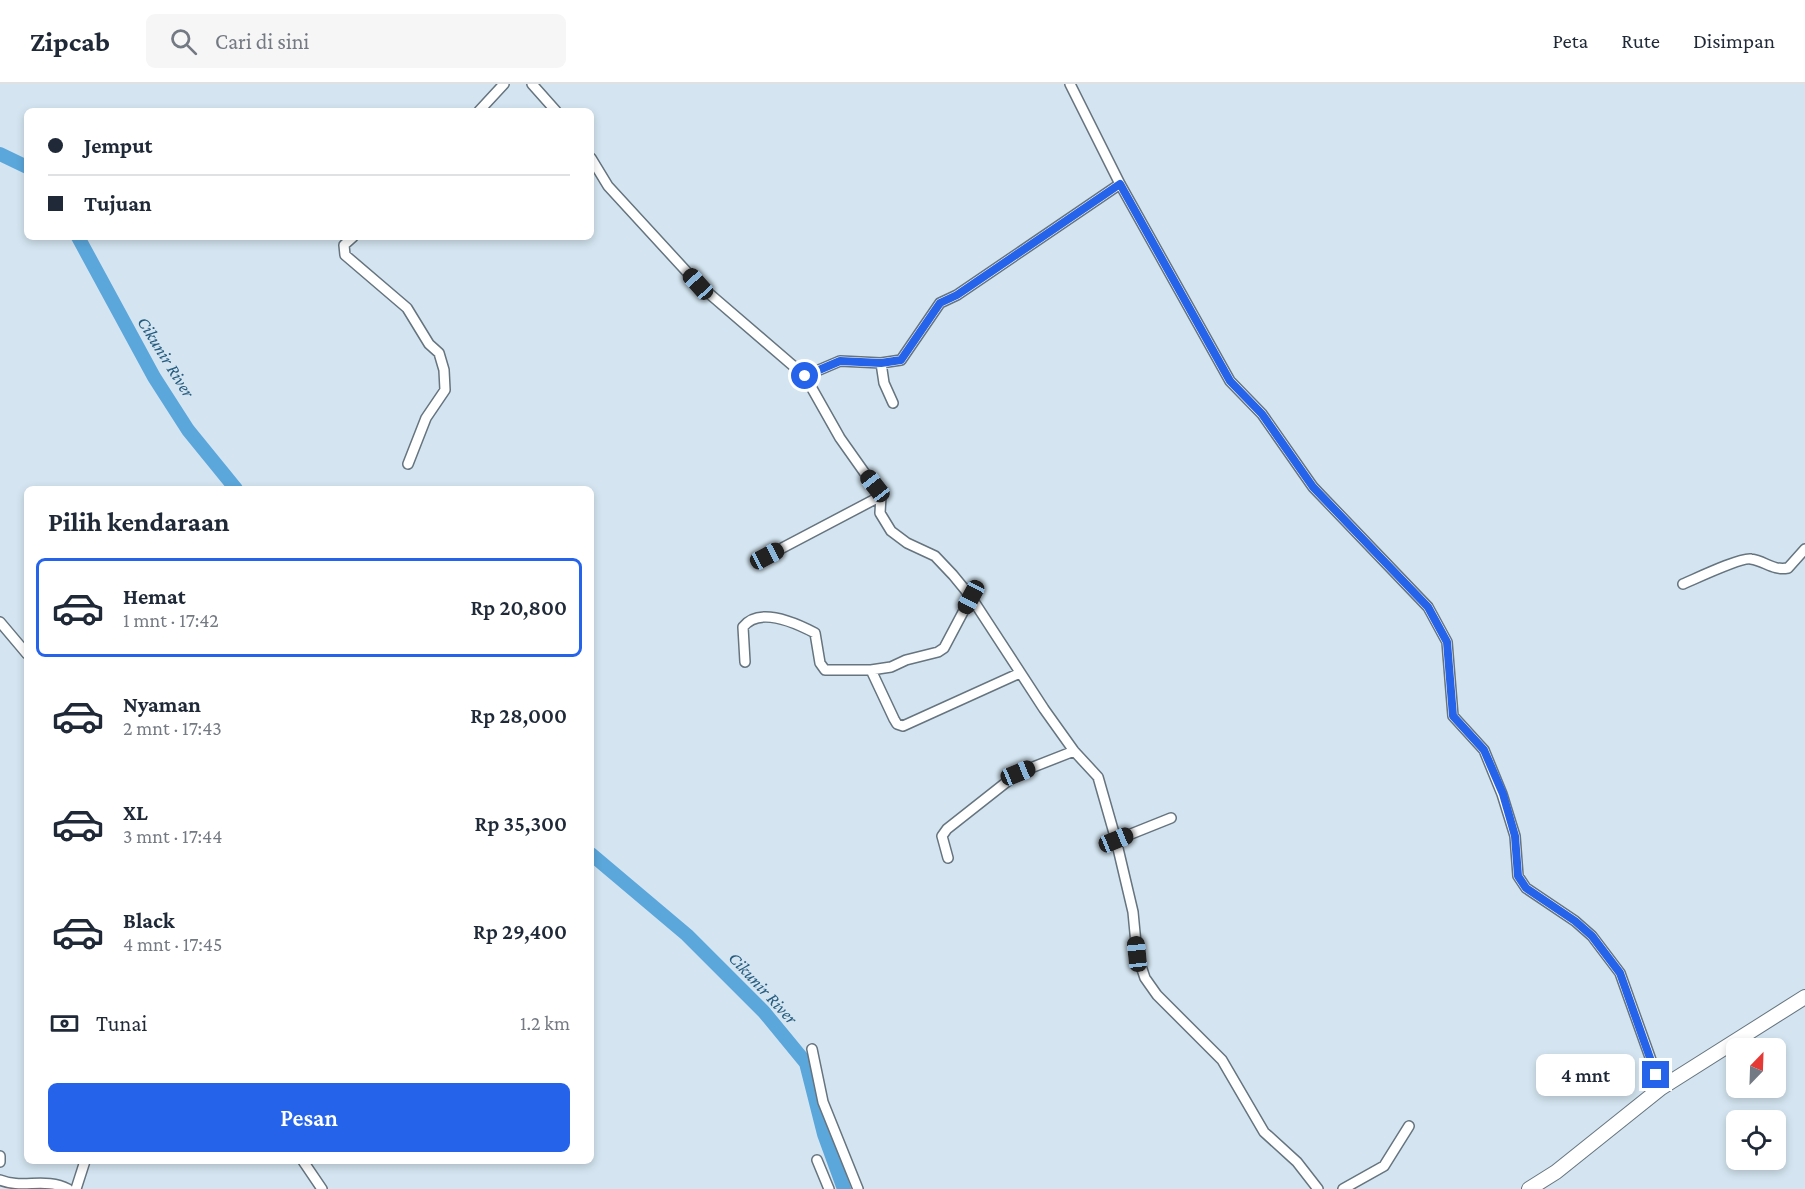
<!DOCTYPE html>
<html lang="id">
<meta charset="utf-8">
<style>
body{margin:0;font-family:"Crimson Pro",serif;background:#f6f6f7;color:#1f2937;height:100vh;display:flex;flex-direction:column;font-size:22px;white-space:nowrap}
*{box-sizing:border-box;margin:0}
p{font-size:20px;color:#747a83}
.icon{flex:none;width:33px;height:33px;fill:none;stroke:currentColor;stroke-width:2;stroke-linecap:round;stroke-linejoin:round}
.map{position:relative;flex:1;overflow:hidden}
.panel{position:absolute;left:24px;top:402px;width:570px;height:678px;display:flex;flex-direction:column;background:#fff;border-radius:9px;box-shadow:0 3px 9px #0003}
.panel>*{flex:none}
.banner{position:absolute;left:24px;top:24px;width:570px;height:132px;border-radius:9px;box-shadow:0 3px 9px #0003;display:grid;align-content:center;height:132px;padding:0 24px;background:#fff}
.needle{width:39px;rotate:23deg}
.tools{position:absolute;left:1726px;top:954px;display:grid;gap:12px}
.tools a{display:grid;place-items:center;width:60px;height:60px;border-radius:9px;background:#fff;box-shadow:0 3px 9px #0003;font-size:30px}
.end{position:absolute;width:27px;height:27px;margin:-14px;border:8px solid #2563eb;background:#fff;box-shadow:0 0 0 3px #fff}
.from{border-radius:50%}
.bubble{position:absolute;height:42px;border-radius:9px;background:#fff;box-shadow:0 3px 9px #0003;font-size:20px;font-weight:600;line-height:42px;text-align:center}
.car{position:absolute;width:18px;height:36px;margin:-18px -9px;border-radius:8px;box-shadow:0 0 4px 2px #0007;background:linear-gradient(#222 24%,#8ab4d8 0 40%,#222 0 76%,#8ab4d8 0 86%,#222 0)}
.banner b{display:flex;align-items:center;gap:21px;height:57px;font-size:22px}
.banner b+b{border-top:2px solid #e0e1e3}
.banner i{width:15px;height:15px;background:#1f2937}
ul{padding:0;list-style:none}
li{display:flex;align-items:center;gap:18px;height:99px;margin:0 12px 9px;padding:0 12px;border:3px solid transparent;border-radius:9px}
li div{flex:1}
li b{display:block;font-size:22px}
li em{font-style:normal;font-weight:600}
li.on{border-color:#2563eb}
li>.icon{width:54px;height:54px;stroke-width:1.5}
h2{padding:0 24px;font-size:27px;line-height:72px}
.pay{display:flex;align-items:center;gap:15px;height:66px;padding:0 24px;font-size:22px}
.pay p{margin-inline-start:auto}
.button{display:flex;gap:12px;margin-top:auto;padding:12px 24px}
.button a{flex:1;height:69px;border-radius:9px;background:#2563eb;color:#fff;font-size:24px;font-weight:600;line-height:69px;text-align:center}
header{display:flex;align-items:center;gap:36px;box-sizing:border-box;height:84px;padding:0 30px;background:#fff;border-bottom:2px solid #e0e1e3}
header strong{font-size:28px}
nav{display:flex;gap:33px;margin-inline-start:auto;font-size:21px}
.search{width:420px;height:54px;background:#f6f6f7;display:flex;align-items:center;gap:15px;box-sizing:border-box;padding:0 21px;border-radius:9px;color:#747a83;font-size:22px}
.map>svg:first-child{display:block}
.lines{fill:none;stroke-linecap:round;stroke-linejoin:round}
.river{stroke:#5ba7db;stroke-width:14}
.street-casing{stroke:#65747f;stroke-width:12}
.secondary-casing{stroke:#65747f;stroke-width:16}
.street{stroke:#fff;stroke-width:9}
.secondary{stroke:#fff;stroke-width:14}
.route{stroke:#2563eb;stroke-width:8}
.labels{text-anchor:middle;dominant-baseline:central;stroke-width:4.5;stroke-linejoin:round;paint-order:stroke}
.water-label{font-size:18px;font-style:italic;fill:#245b7f;stroke:#d4e5f1}
</style>
<header>
<strong>Zipcab</strong>
<div class="search"><svg class="icon" aria-label="search" viewBox="0 0 24 24"><circle cx="10" cy="10" r="6"/><path d="M15 15l6 6"/></svg>Cari di sini</div>
<nav><a>Peta</a><a>Rute</a><a>Disimpan</a></nav>
</header>
<div class="map">
<svg width="1805" height="1105" viewBox="0 0 1805 1105">
<rect width="100%" height="100%" fill="#d4e5f1"/>
<g class="lines">
<!-- river -->
<path class="river" d="M0 70 27 83
M78 153 154 293 188 346 236 405
M591 770 687 851 764 928 806 979 824 1050 844 1105"/>
<!-- street casing -->
<g class="street-casing">
<path id="street" d="M532 0 556 27
M1070 0 1120 100 1230 297 1262 330 1313 403 1428 523 1447 558 1453 632 1484 666 1502 710 1515 752 1518 792 1526 804 1575 837 1592 852 1620 889 1661 1004
M479 27 504 0
M591 74 608 102 698 200 805 292 840 354 881 412 880 429 891 447 907 459 935 472 953 491 971 513 1044 625 1074 667 1098 693 1116 756 1133 828 1137 870 1145 894 1157 911 1222 976 1264 1048 1297 1078 1318 1105
M353 153 344 161 345 171 407 224 429 260 439 269 444 286 445 306 426 334 408 380
M881 279 884 299 893 319
M805 292 840 277 881 279 901 276 940 219 957 211 1120 100
M767 472 881 412
M1683 500C1695 495 1741 473 1751 475 1765 477 1773 487 1788 484L1805 465
M0 538 27 570
M745 578 743 543C759 522 796 539 815 549L820 579 825 586H871L891 583 906 576 938 568 944 564 971 513
M871 586 894 635 897 640 903 642 1020 589
M1116 756 1171 734
M948 774 942 752 947 745 1018 689 1074 667
M812 965 823 1018 858 1105
M0 1072V1078
M817 1076 829 1105
M303 1077 322 1105
M0 1096C22 1105 46 1093 68 1105
M76 1105 85 1077
M1343 1105 1384 1082 1409 1042"/>
</g>
<!-- secondary casing -->
<g class="secondary-casing">
<path id="secondary" d="M1529 1105 1556 1088 1661 1004 1805 913"/>
</g>
<!-- street -->
<use href="#street" class="street"/>
<!-- secondary -->
<use href="#secondary" class="secondary"/>
</g>
<g class="lines">
<!-- route -->
<path class="route" d="M805 292 840 277 881 279 901 276 940 219 957 211 1120 100 1230 297 1262 330 1313 403 1428 523 1447 558 1453 632 1484 666 1503 710 1515 752 1518 792 1526 804 1575 837 1592 852 1620 889 1656 991"/>
</g>
<g class="labels">
<!-- water labels -->
<g class="water-label">
<text transform="translate(166 273) rotate(58)">Cikunir River</text>
<text transform="translate(763 904) rotate(47)">Cikunir River</text>
</g>
</g>
</svg>
<div class="tools">
<a><svg class="needle" viewBox="-14 -14 28 28"><path d="M0-13l5 13h-10z" fill="#e53935"/><path d="M0 13l5-13h-10z" fill="#747a83"/></svg></a>
<a><svg class="icon" aria-label="locate" viewBox="0 0 24 24"><circle cx="12" cy="12" r="6"/><path d="M12 2v4M12 18v4M2 12h4M18 12h4"/></svg></a>
</div>
<i class="end from" style="left:805px;top:292px"></i>
<i class="end" style="left:1656px;top:991px"></i>
<div class="bubble" style="left:1536px;top:970px;width:99px">4 mnt</div>
<i class="car" style="left:698px;top:200px;rotate:318deg"></i>
<i class="car" style="left:875px;top:402px;rotate:322deg"></i>
<i class="car" style="left:767px;top:472px;rotate:62deg"></i>
<i class="car" style="left:971px;top:513px;rotate:208deg"></i>
<i class="car" style="left:1018px;top:689px;rotate:68deg"></i>
<i class="car" style="left:1116px;top:756px;rotate:68deg"></i>
<i class="car" style="left:1137px;top:870px;rotate:354deg"></i>
<div class="banner">
<b><i class="from"></i>Jemput</b>
<b><i></i>Tujuan</b>
</div>
<section class="panel">
<h2>Pilih kendaraan</h2>
<ul>
<li class="on"><svg class="icon" aria-label="car" viewBox="0 0 24 24"><path d="M5 17H2v-5l4-1 3-4h7l3 4 3 1v5h-3M9 17h6M6 11h13"/><circle cx="7" cy="17" r="2"/><circle cx="17" cy="17" r="2"/></svg><div><b>Hemat</b><p>1 mnt · 17:42</p></div><em>Rp 20,800</em></li>
<li><svg class="icon" aria-label="car" viewBox="0 0 24 24"><path d="M5 17H2v-5l4-1 3-4h7l3 4 3 1v5h-3M9 17h6M6 11h13"/><circle cx="7" cy="17" r="2"/><circle cx="17" cy="17" r="2"/></svg><div><b>Nyaman</b><p>2 mnt · 17:43</p></div><em>Rp 28,000</em></li>
<li><svg class="icon" aria-label="car" viewBox="0 0 24 24"><path d="M5 17H2v-5l4-1 3-4h7l3 4 3 1v5h-3M9 17h6M6 11h13"/><circle cx="7" cy="17" r="2"/><circle cx="17" cy="17" r="2"/></svg><div><b>XL</b><p>3 mnt · 17:44</p></div><em>Rp 35,300</em></li>
<li><svg class="icon" aria-label="car" viewBox="0 0 24 24"><path d="M5 17H2v-5l4-1 3-4h7l3 4 3 1v5h-3M9 17h6M6 11h13"/><circle cx="7" cy="17" r="2"/><circle cx="17" cy="17" r="2"/></svg><div><b>Black</b><p>4 mnt · 17:45</p></div><em>Rp 29,400</em></li>
</ul>
<div class="pay"><svg class="icon" aria-label="cash" viewBox="0 0 24 24"><path d="M3 7h18v10H3z"/><circle cx="12" cy="12" r="2"/></svg>Tunai<p>1.2 km</p></div>
<div class="button"><a>Pesan</a></div>
</section>
</div>
